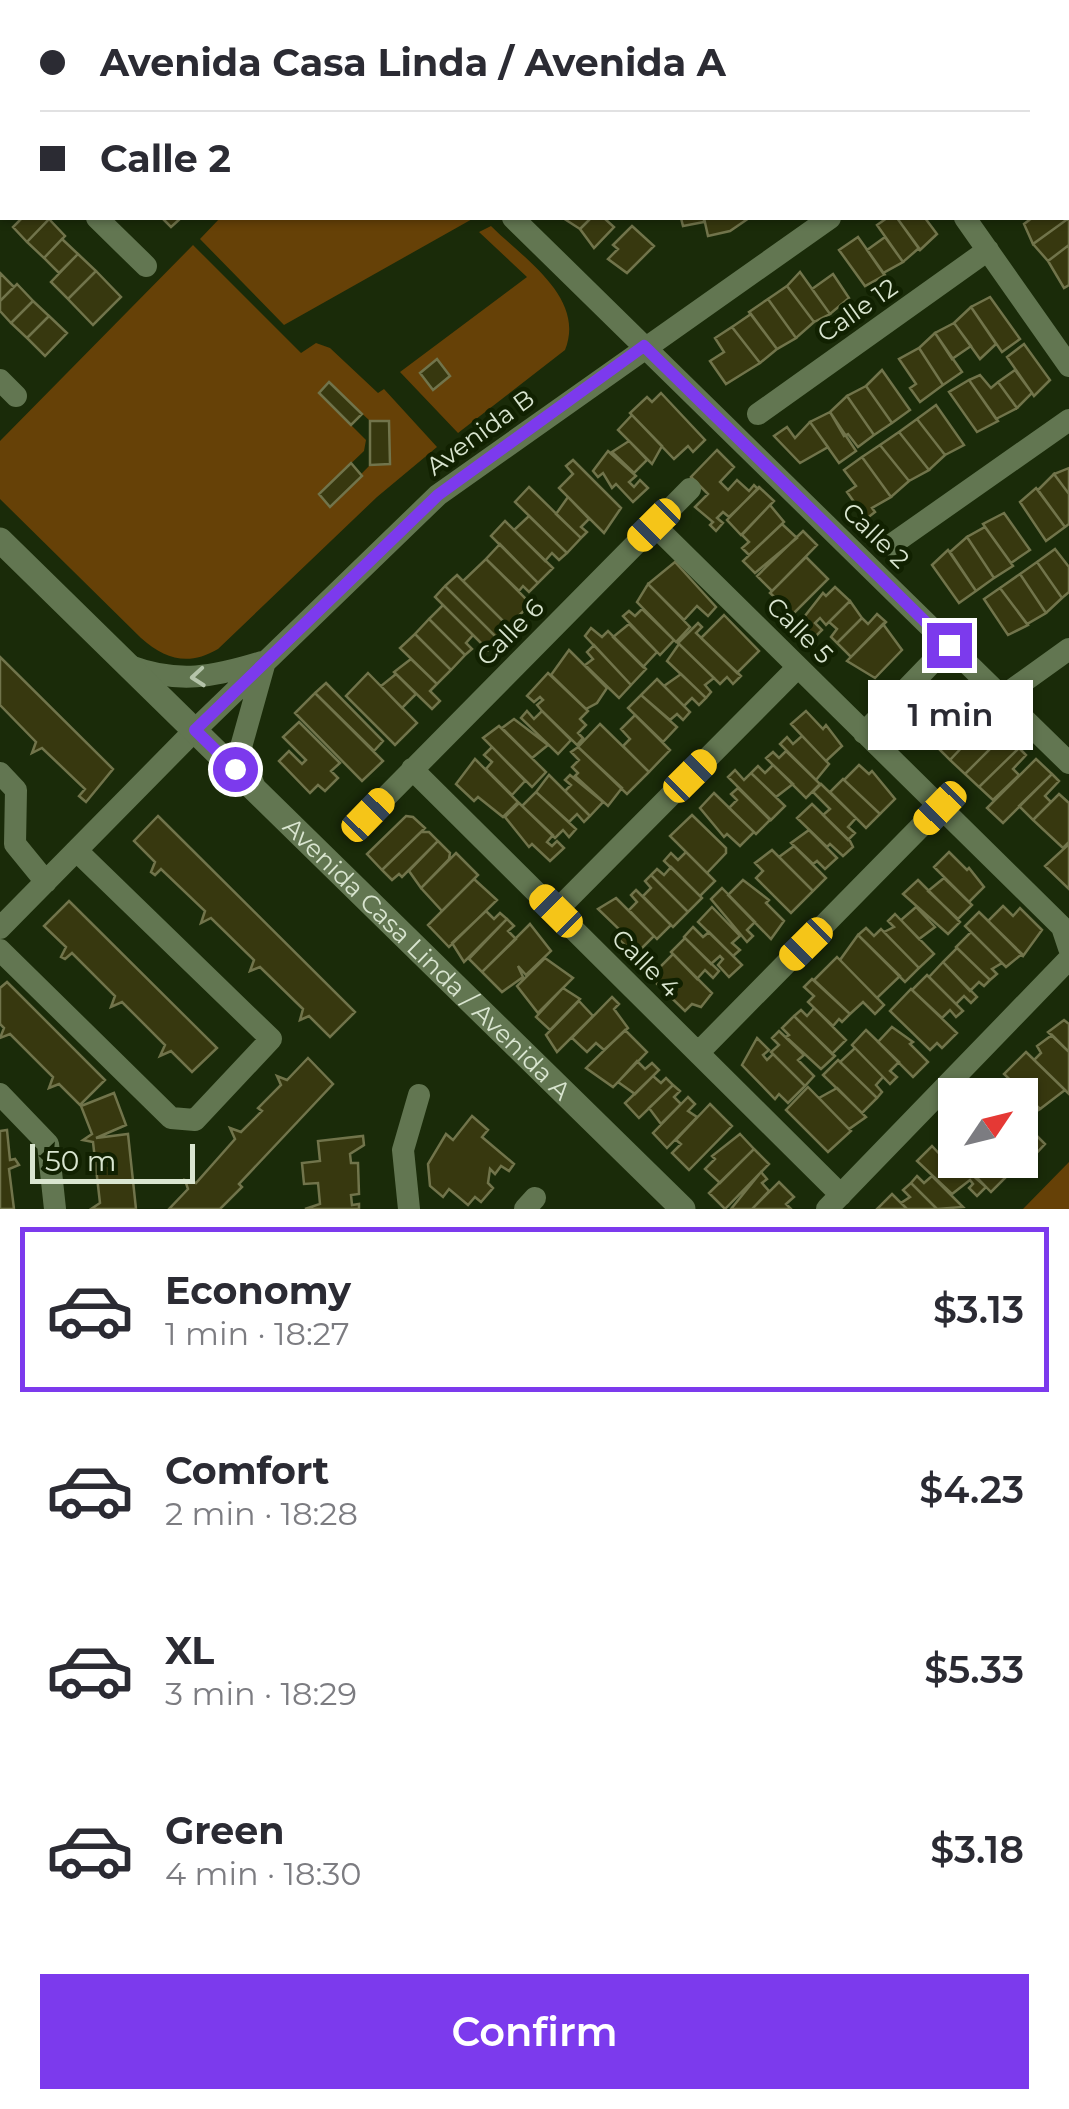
<!DOCTYPE html>
<meta charset="utf-8">
<style>
body{margin:0;font-family:Montserrat,sans-serif;background:#f2f2f3;color:#2b2b33;height:100vh;display:flex;flex-direction:column;font-size:38px;white-space:nowrap}
*{box-sizing:border-box;margin:0}
p{font-size:32px;color:#7c7c81}
.icon{flex:none;width:55px;height:55px;fill:none;stroke:currentColor;stroke-width:2;stroke-linecap:round;stroke-linejoin:round}
.map{position:relative;height:1209px;overflow:hidden}
.side{display:flex;flex-direction:column;background:#fff;flex:1}
.side>*{flex:none}
.hud{position:absolute;left:0px;top:0px;width:1070px;height:220px;box-shadow:0 2px 8px #0004;display:grid;align-content:center;height:220px;padding:0 40px;background:#fff}
.needle{width:65px;rotate:55deg}
.controls{position:absolute;left:938px;top:1078px;display:grid;gap:20px}
.controls a{display:grid;place-items:center;width:100px;height:100px;border-radius:0px;background:#fff;box-shadow:0 2px 8px #0004;font-size:50px}
.scale{position:absolute;left:30px;bottom:25px;width:165px;box-sizing:border-box;padding-left:10px;border:5px solid #d9e5d0;border-top:0;font-size:28px;line-height:35px;white-space:nowrap;color:#d9e5d0;-webkit-text-stroke:8px #112101;paint-order:stroke}
.end{position:absolute;width:45px;height:45px;margin:-22px;border:12px solid #7c3aed;background:#fff;box-shadow:0 0 0 5px #fff}
.from{border-radius:50%}
.bubble{position:absolute;height:70px;border-radius:0px;background:#fff;box-shadow:0 2px 8px #0004;font-size:32px;font-weight:600;line-height:70px;text-align:center}
.car{position:absolute;width:30px;height:60px;margin:-30px -15px;border-radius:12px;box-shadow:0 0 8px 2px #0007;background:linear-gradient(#f5c518 24%,#345 0 40%,#f5c518 0 76%,#345 0 86%,#f5c518 0)}
.hud b{display:flex;align-items:center;gap:35px;height:95px;font-size:38px}
.hud b+b{border-top:2px solid #e1e1e2}
.hud i{width:25px;height:25px;background:#2b2b33}
ul{padding:18px 0 0;list-style:none}
li{display:flex;align-items:center;gap:30px;height:165px;margin:0 20px 15px;padding:0 20px;border:5px solid transparent;border-radius:0px}
li div{flex:1}
li b{display:block;font-size:38px}
li em{font-style:normal;font-weight:600}
li.selected{border-color:#7c3aed}
li>.icon{width:90px;height:90px;stroke-width:1.5}
.primary-button{display:flex;gap:20px;margin-top:auto;padding:20px 40px}
.primary-button a{flex:1;height:115px;border-radius:0px;background:#7c3aed;color:#fff;font-size:40px;font-weight:600;line-height:115px;text-align:center}
.map>svg:first-child{display:block}
.green{fill:#664107;fill-rule:evenodd}
.building{fill:#37380f;stroke:#71744b;stroke-width:2.5}
.lines{fill:none;stroke-linecap:round;stroke-linejoin:round}
.service{stroke:#627651;stroke-width:11}
.minor{stroke:#627651;stroke-width:22}
.tertiary{stroke:#627651;stroke-width:25}
.oneway{stroke:#b5c4aa}
.route{stroke:#7c3aed;stroke-width:12}
.labels{text-anchor:middle;dominant-baseline:central;stroke-width:9;stroke-linejoin:round;paint-order:stroke}
.street-label{font-size:25px;fill:#d9e5d0;stroke:#112101}
</style>
<div class="map">
<svg width="1069" height="1209" viewBox="0 0 1069 1209">
<rect width="100%" height="100%" fill="#1a2b09"/>
<!-- green -->
<path class="green" d="M220 218H474L284 325 200 239Z
M491 226C524 259 586 298 565 350L458 433 400 372 527 277 479 232Z
M193 245 301 353 316 343 330 348 378 393 384 389 437 447 377 497 218 649C189 666 166 660 141 638L0 499V441ZM328 382 370 421H389L390 464 370 465 330 506 319 494 364 451 366 440 319 393Z
M1069 1161V1209H1023L1069 1162Z"/>
<!-- building -->
<path class="building" d="M1068 203 1069 218 1033 244 1024 224 1032 218H1068Z
M22 218H47L49 219 27 242 13 227Z
M162 218H181L171 227Z
M563 218H591L580 229Z
M591 218H604L614 227 594 248 580 229Z
M681 218H704V222L683 226Z
M704 218H749L730 231 708 236Z
M887 218H897L919 248 903 262 877 225Z
M897 218H925L937 234 920 250Z
M1069 218V245L1048 261 1033 244Z
M49 219 65 236 44 258 27 242Z
M632 226 654 246 627 273 608 259 618 249 613 245Z
M858 237 885 275 865 286 839 250Z
M885 237 903 262 883 273 867 250Z
M62 239 78 254 59 273 44 258Z
M1069 245V285L1064 288 1048 261Z
M78 254 96 271 68 299 51 282Z
M96 271 121 297 93 325 68 299Z
M800 272 830 314 814 322 787 286Z
M0 273 14 287 0 301Z
M833 274 849 298 830 314 812 289Z
M17 284 33 301 11 323 0 311V301Z
M787 286 814 322 796 338 768 299Z
M990 297 1020 339 1002 352 971 307Z
M768 299 796 338 777 349 749 312Z
M33 301 49 316 27 338 11 323Z
M971 307 996 344 980 359 954 323Z
M751 314 777 349 760 363 732 327Z
M49 316 67 333 45 356 27 338Z
M954 323 971 346 952 359 935 333Z
M732 327 760 363 726 384 710 361 724 352 715 338Z
M935 333 962 372 943 385 919 348Z
M1024 344 1050 380 1034 396 1007 357Z
M919 348 943 385 920 402 910 388 916 384 899 359Z
M437 359 450 376 433 390 420 373Z
M882 370 910 410 892 423 866 386Z
M1015 370 1032 393 1017 408 998 382Z
M980 375 991 388 998 382 1017 408 996 419 969 380Z
M969 380 998 421 977 432 949 392Z
M329 382 362 414 351 425 319 393Z
M866 386 892 423 874 435 847 396Z
M661 393 705 440 693 452 688 446 674 459 630 413 647 397 652 402Z
M847 396 874 435 858 447 848 434 844 436 830 412Z
M936 405 964 445 945 455 917 419Z
M830 412 856 451 839 463 810 422Z
M632 415 662 446 652 464 618 430Z
M917 419 945 455 929 470 899 432Z
M370 421H389L390 464 370 465Z
M810 422 828 447 800 463 774 436 787 427 795 438Z
M899 432 929 470 909 481 880 445Z
M629 441 647 460 634 473 612 452Z
M880 445 909 481 891 497 862 457Z
M717 450 734 467 720 482 728 490 737 480 749 491 754 485 758 489 729 517 723 512 717 518 723 523 716 531 710 525 713 522 695 507 708 494 691 477Z
M608 451 636 476 629 482 634 487 640 480 648 488 633 502 616 484 612 488 603 473 598 477 593 471Z
M862 457 891 497 872 508 875 512 866 519 847 492 856 486 844 470Z
M573 460 621 508 604 533 559 488 573 474 566 466Z
M351 463 362 476 330 507 319 494Z
M1069 468V494L1054 474Z
M1054 474 1069 494V524L1065 527 1038 490Z
M529 487 581 538 567 553 515 502Z
M759 487 774 501 741 535 727 520Z
M1036 488 1065 527 1046 541 1020 502Z
M568 497 589 519 581 527 587 532 581 538 556 514Z
M770 505 784 522 749 555 742 548 749 542 742 535Z
M1004 513 1030 550 1011 563 983 524Z
M529 516 567 553 559 560 552 553 545 561 514 530Z
M505 521 553 568 538 583 491 536Z
M782 524 797 538 755 573 743 561Z
M985 527 1013 566 994 578 967 537Z
M803 531 817 545 772 591 757 576Z
M967 537 994 578 976 591 950 552Z
M500 544 538 583 529 592 523 586 519 591 486 559Z
M1055 549 1069 567V592L1062 598 1037 562Z
M948 550 976 591 959 603 932 565Z
M806 557 828 579 793 614 770 593Z
M486 559 531 604 508 626 463 581Z
M675 562 716 607 708 616 697 606 684 620 648 584Z
M1037 562 1062 598 1046 613 1020 574Z
M1020 574 1046 613 1027 624 1000 588Z
M457 575 508 626 497 638 445 586Z
M648 584 690 627 676 642 637 602Z
M445 586 497 638 488 650 435 597Z
M835 587 850 601 826 625 820 618 815 623 822 630 815 637 801 621 823 593 826 596Z
M1000 588 1028 625 1008 635 984 599Z
M850 601 862 618 837 643 831 637 837 629 829 622Z
M443 605 473 635 466 643 472 649 465 655 429 619Z
M642 609 674 640 660 655 623 616 629 611 635 616Z
M877 614 886 622 851 657 837 643 862 618 868 624Z
M724 615 759 651 737 673 701 638Z
M429 619 465 655 451 670 415 634Z
M698 623 702 627 696 633 741 676 733 684 727 677 720 684 678 643Z
M629 624 657 652 643 667 613 637Z
M883 624 902 650 875 678 847 661Z
M591 628 602 637 608 631 646 669 631 685 585 636Z
M415 634 451 670 437 684 400 648Z
M679 644 714 678 705 685 711 692 706 698 667 661Z
M594 645 631 685 619 698 585 665 593 659 587 652Z
M569 650 607 688 597 703 586 709 551 675Z
M0 657 113 769 86 802 79 796 85 789 42 748 32 753 36 742 0 705Z
M411 659 437 684 430 691 440 701 432 709 394 672Z
M368 673 417 723 395 745 346 696Z
M548 673 588 711 580 719 586 725 578 733 583 738 577 745 542 711 537 705 543 700 540 697 534 702 527 696Z
M396 674 416 694 402 708 381 686Z
M681 674 706 698 699 705 692 698 684 706 664 686Z
M657 679 690 712 683 720 677 714 670 720 641 695Z
M326 683 383 741 374 751 315 693Z
M315 693 383 761 362 781 295 713Z
M641 695 677 727 663 742 628 708Z
M956 695 970 709 935 745 921 731 943 702 946 705Z
M979 700 993 714 950 760 935 745Z
M527 711 534 719 542 711 571 740 558 754 521 718Z
M806 711 823 729 826 725 842 746 826 761 791 724Z
M635 715 670 750 649 772 623 746 630 739 621 729Z
M514 719 548 745 532 758 502 728Z
M988 720 1004 735 965 774 950 760Z
M299 722 340 763 331 771 338 778 325 791 318 785 310 793 279 761 289 751 302 764 306 760 283 737Z
M600 724 649 772 627 794 578 747Z
M499 726 546 772 532 787 483 738Z
M1009 730 1023 744 979 787 965 774Z
M802 736 829 764 816 780 780 744 787 737 793 744Z
M492 747 525 781 512 795 486 769 492 762 484 755Z
M578 747 622 788 608 806 575 776 578 773 572 767 579 760 571 752Z
M1019 748 1026 755 1013 769 1019 775 993 800 979 787Z
M786 751 820 784 806 798 766 758 773 752 779 758Z
M475 759 518 802 503 817 478 797 474 801 456 784Z
M1036 759 1052 774 1003 823 987 808Z
M773 765 793 784 776 797 751 773 758 766 765 773Z
M859 765 869 774 872 771 895 799 880 814 844 780Z
M735 770 744 780 751 773 785 806 771 820 728 777Z
M1052 774 1059 781 1045 796 1051 802 1033 820 1019 806Z
M549 775 590 816 584 822 577 814 569 822 536 792Z
M570 775 603 802 590 816 565 791 571 785 565 780Z
M843 779 880 814 866 828 830 792Z
M821 784 856 818 848 827 855 833 848 840 823 815 830 809 813 792Z
M738 788 770 820 756 834 729 808 737 800 731 794Z
M536 792 576 829 569 837 563 830 555 838 522 806Z
M714 793 754 832 740 846 727 834 724 837 700 808Z
M1059 794 1069 803V842L1063 848 1033 820Z
M519 803 553 835 547 842 552 846 557 841 564 848 550 861 532 844 529 847 505 817Z
M812 804 850 841 853 847 843 856 830 844 827 847 797 818Z
M692 815 726 848V853L707 873 670 836Z
M158 816 355 1012 330 1037 309 1016 300 1020 303 1009 260 967 250 971 254 960 211 918 201 923 205 911 161 869 155 875 151 872 155 862 134 841Z
M406 816 413 817 425 828 382 870 367 854Z
M809 830 837 858 825 869 817 861 813 864 791 843Z
M421 832H429L438 841 402 877 399 874 392 880 382 870Z
M438 841 450 853 449 859 421 888 409 871Z
M1069 844V889L1045 866Z
M794 846 826 878 813 891 779 857Z
M772 850 813 891 791 913 756 878 763 871 755 863Z
M686 852 715 881 700 896 664 861 671 853 678 860Z
M949 852 967 870 969 868 984 887 969 902 934 867Z
M456 853 478 875 442 911 421 888Z
M671 867 702 898 688 912 651 875 657 869 664 875Z
M651 875 688 912 673 927 643 896 651 888 645 881Z
M944 878 972 905 958 919 928 891Z
M474 879 497 900 449 947 428 925Z
M743 880 769 900 766 903 784 921 771 939 728 895Z
M918 880 960 922 948 934 903 894Z
M722 888 755 922 747 930 753 936 747 942 711 899Z
M636 890 671 925 657 939 629 910 637 902 631 895Z
M616 898 654 936 640 950 632 942 627 947 616 937 621 931 598 909Z
M69 901 217 1048 192 1072 171 1051 160 1056 165 1045 122 1002 111 1007 115 996 72 953 65 959 61 957 66 947 44 926Z
M1003 906 1013 916 1020 908 1042 930 1023 956 988 921Z
M712 907 740 936 732 943 740 950 733 956 698 922Z
M916 907 935 927 919 939 901 920Z
M486 911 494 919 500 913 507 919 464 962 452 943Z
M979 912 1022 954 1006 967 965 926Z
M895 914 934 954 919 968 884 932 894 927 888 921Z
M507 919 514 926 508 931 516 939 482 972 469 959Z
M530 924 551 951 526 975 518 966 523 977 502 992 482 972Z
M693 927 703 937 709 932 742 965 729 977 718 965 723 959 720 956 711 964 684 937Z
M866 928 874 936 881 929 919 968 905 982 858 935Z
M971 932 1002 963 992 969 997 974 990 980 956 947Z
M858 935 900 976 877 998 840 960Z
M685 938 719 971 713 978 705 970 697 979 671 952Z
M957 948 990 980 984 986 979 982 970 991 943 962Z
M673 954 712 993 701 1007 692 1004 685 1011 650 977Z
M837 957 884 1005 875 1014 863 1002 850 1014 814 980Z
M545 958 573 978 538 1013 517 986Z
M943 962 977 997 971 1003 964 996 956 1004 929 977Z
M927 975 963 1011 956 1017 950 1010 942 1018 912 990Z
M812 979 850 1014 842 1022 839 1019 833 1026 808 1002 814 996 804 987Z
M7 982 105 1080 80 1105 59 1084 49 1088 53 1077 10 1034 0 1038 4 1028 0 1024V988Z
M563 988 580 999 550 1030 536 1017Z
M911 989 957 1033 942 1048 937 1043 930 1050 890 1011Z
M612 997 619 1004 614 1009 628 1028 604 1050 596 1043 587 1052 572 1038Z
M579 1001 593 1016 557 1052 546 1035Z
M814 1008 846 1040 832 1054 794 1016 801 1010 807 1016Z
M794 1016 835 1056 821 1069 786 1037 789 1035 782 1028Z
M1064 1020 1069 1024V1052L1048 1032Z
M892 1027 913 1042 910 1044 928 1062 913 1077 878 1042Z
M625 1030 647 1052 613 1087 586 1068Z
M866 1030 899 1062 890 1071 897 1077 890 1084 852 1045Z
M779 1031 804 1055 798 1060 814 1076 805 1086 771 1052 779 1045 772 1038Z
M1052 1035 1069 1052V1094L1034 1060 1041 1053 1037 1046Z
M757 1038 769 1050 763 1055 767 1060 773 1054 805 1086 788 1103 779 1094 775 1099 742 1065Z
M855 1048 883 1077 876 1085 882 1092 877 1098 840 1062Z
M1026 1052 1065 1090 1040 1109 1004 1074Z
M308 1058 333 1084 239 1184 242 1187 220 1209H169L188 1189 185 1180 196 1183 235 1139 230 1128 241 1132 262 1111 258 1108 281 1085 277 1076 287 1080Z
M838 1060 877 1098 862 1113 823 1075Z
M637 1061 645 1069 652 1063 659 1070 635 1094 618 1082Z
M653 1076 661 1083 666 1078 673 1085 639 1118 625 1103Z
M673 1085 680 1091 674 1097 681 1104 661 1124 649 1108Z
M808 1087 851 1131 828 1152 786 1110Z
M837 1088 866 1117 849 1129 819 1098Z
M1018 1088 1040 1109 1022 1120 1020 1095H1012Z
M114 1093 126 1125 96 1138 128 1134 136 1209H91L100 1203 93 1142 83 1140 92 1134 81 1106Z
M688 1097 695 1104 688 1111 697 1117 667 1148 653 1133Z
M710 1104 732 1126 689 1170 672 1153 681 1144 676 1140Z
M472 1116 488 1130 482 1137 514 1164 509 1171 501 1166 495 1174 490 1169 488 1183 493 1188 481 1202 475 1197 468 1205 449 1189 443 1197 430 1186 428 1164 446 1134 453 1140Z
M1030 1129 1045 1144 1031 1159 1020 1148V1130L1024 1134Z
M7 1130 10 1160 15 1159 19 1165 9 1169 14 1209H0V1131Z
M955 1131V1155L943 1143Z
M740 1134 754 1149 720 1183 705 1169 715 1159 712 1156Z
M363 1136 364 1145 350 1154 351 1163H358L359 1194 351 1195 352 1205 359 1204V1209H305L320 1204 318 1183 304 1184 302 1163 320 1161 318 1141Z
M932 1146 947 1162 955 1155V1160L986 1187 977 1196 969 1188 973 1184 970 1180 952 1194 917 1161Z
M754 1149 769 1164 725 1209 709 1193Z
M960 1160H1004L1013 1170 991 1192Z
M761 1172 767 1179 762 1183 769 1191 752 1209H731Z
M917 1176 924 1183 932 1176 963 1207 937 1209 911 1183Z
M779 1182 794 1197 786 1204 791 1209H752Z
M911 1183 936 1208 935 1209H907L901 1203 910 1197 903 1190Z
M892 1194 907 1209H877Z"/>
<g class="lines">
<!-- service -->
<path class="service" d="M373 2 375 0
M403 2 405 0"/>
<!-- minor -->
<path class="minor" d="M134 0 137 2
M294 0 296 2
M505 0 508 2
M706 0 709 2
M58 2 61 0
M864 2 866 0
M1068 53 1069 52
M0 62 2 59
M0 121 2 123
M97 218 146 266
M513 218 1069 763
M965 218 1069 366
M0 380 16 396
M758 414 988 250
M654 525 1062 927 1069 948
M891 545 1069 420
M130 666C178 684 214 677 262 662
M1002 697 1069 649
M864 733 949 645
M412 769 841 1195
M0 773 16 790 15 844 46 882
M255 789 241 747 264 665
M368 815 690 489
M556 911 798 667
M0 928 195 730 438 495 830 218
M0 950 171 1118 195 1120 271 1039 77 851
M698 1053 940 807
M0 1094 48 1144 55 1209
M409 1209 403 1150 419 1095
M525 1209 535 1198
M827 1209 1069 959"/>
<!-- tertiary -->
<path class="tertiary" id="s1" d="M0 540 683 1209"/>
</g>
<!-- one-way arrows -->
<defs><path id="oneway-chevron" d="M-2-3.5L2.5 0L-2 3.5" fill="none" stroke-width="1.6" stroke-linecap="round" stroke-linejoin="round" transform="scale(2.5)"/></defs>
<use class="oneway" href="#oneway-chevron" transform="translate(198 677) rotate(175)"/>
<g class="lines">
<!-- route -->
<path class="route" d="M235 769 195 730 438 495 644 346 949 645"/>
</g>
<g class="labels">
<!-- street labels -->
<g class="street-label">
<text transform="translate(857 310) rotate(-35)">Calle 12</text>
<text transform="translate(480 432) rotate(-36)">Avenida B</text>
<text transform="translate(876 535) rotate(44)">Calle 2</text>
<text transform="translate(800 630) rotate(45)">Calle 5</text>
<text transform="translate(510 632) rotate(-45)">Calle 6</text>
<text stroke="none"><textPath href="#s1" startOffset="598">Avenida Casa Linda / Avenida A</textPath></text>
<text transform="translate(646 963) rotate(45)">Calle 4</text>
</g>
</g>
</svg>
<div class="controls">
<a><svg class="needle" viewBox="-14 -14 28 28"><path d="M0-13l5 13h-10z" fill="#e53935"/><path d="M0 13l5-13h-10z" fill="#7c7c81"/></svg></a>
</div>
<div class="scale">50 m</div>
<i class="end from" style="left:235px;top:769px"></i>
<i class="end" style="left:949px;top:645px"></i>
<div class="bubble" style="left:868px;top:680px;width:165px">1 min</div>
<i class="car" style="left:654px;top:525px;rotate:225deg"></i>
<i class="car" style="left:690px;top:776px;rotate:45deg"></i>
<i class="car" style="left:940px;top:808px;rotate:224deg"></i>
<i class="car" style="left:368px;top:815px;rotate:44deg"></i>
<i class="car" style="left:556px;top:911px;rotate:315deg"></i>
<i class="car" style="left:806px;top:944px;rotate:225deg"></i>
<div class="hud">
<b><i class="from"></i>Avenida Casa Linda / Avenida A</b>
<b><i></i>Calle 2</b>
</div>
</div>
<section class="side">
<ul>
<li class="selected"><svg class="icon" aria-label="car" viewBox="0 0 24 24"><path d="M5 17H2v-5l4-1 3-4h7l3 4 3 1v5h-3M9 17h6M6 11h13"/><circle cx="7" cy="17" r="2"/><circle cx="17" cy="17" r="2"/></svg><div><b>Economy</b><p>1 min · 18:27</p></div><em>$3.13</em></li>
<li><svg class="icon" aria-label="car" viewBox="0 0 24 24"><path d="M5 17H2v-5l4-1 3-4h7l3 4 3 1v5h-3M9 17h6M6 11h13"/><circle cx="7" cy="17" r="2"/><circle cx="17" cy="17" r="2"/></svg><div><b>Comfort</b><p>2 min · 18:28</p></div><em>$4.23</em></li>
<li><svg class="icon" aria-label="car" viewBox="0 0 24 24"><path d="M5 17H2v-5l4-1 3-4h7l3 4 3 1v5h-3M9 17h6M6 11h13"/><circle cx="7" cy="17" r="2"/><circle cx="17" cy="17" r="2"/></svg><div><b>XL</b><p>3 min · 18:29</p></div><em>$5.33</em></li>
<li><svg class="icon" aria-label="car" viewBox="0 0 24 24"><path d="M5 17H2v-5l4-1 3-4h7l3 4 3 1v5h-3M9 17h6M6 11h13"/><circle cx="7" cy="17" r="2"/><circle cx="17" cy="17" r="2"/></svg><div><b>Green</b><p>4 min · 18:30</p></div><em>$3.18</em></li>
</ul>
<div class="primary-button"><a>Confirm</a></div>
</section>
